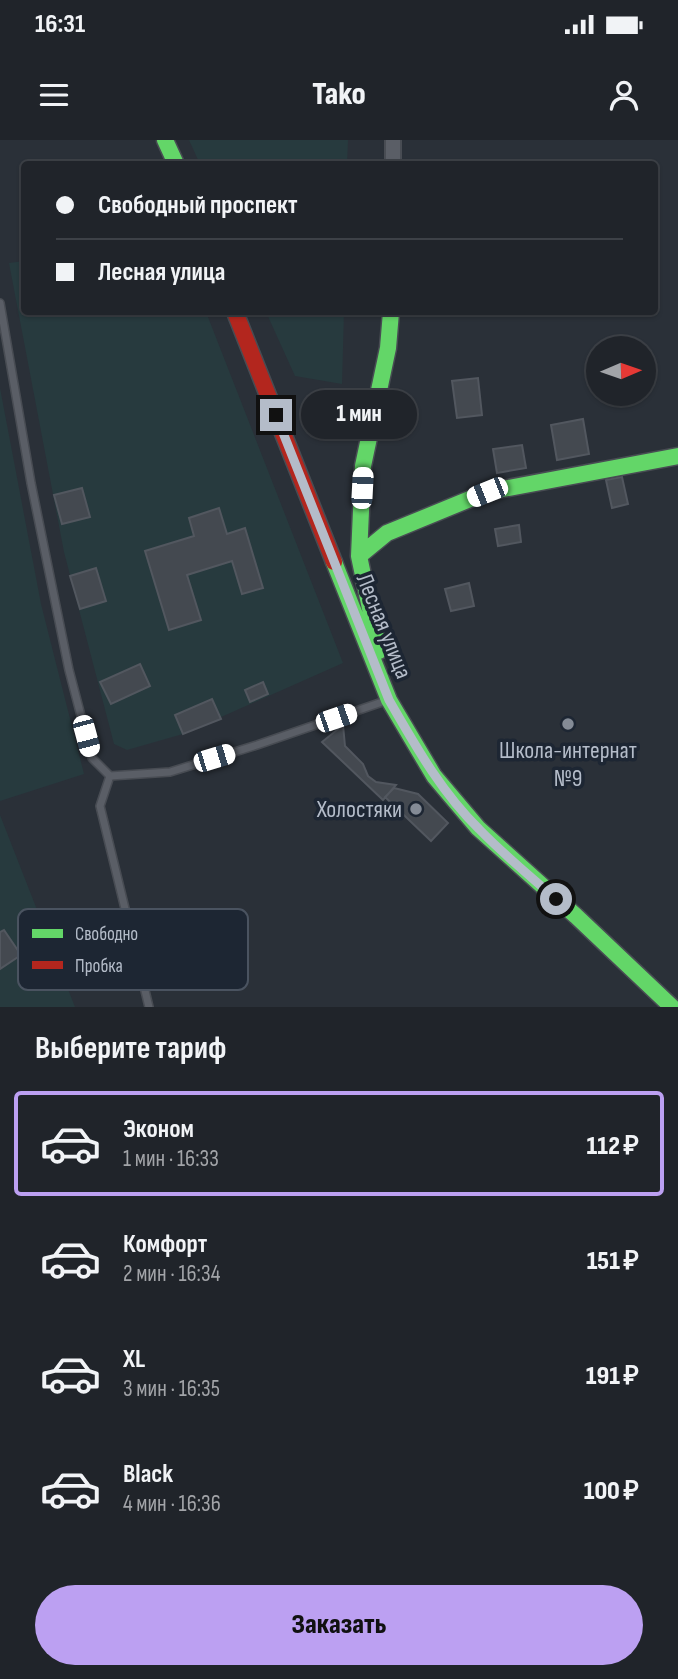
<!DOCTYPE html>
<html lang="ru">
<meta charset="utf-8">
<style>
body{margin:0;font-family:"Sofia Sans Condensed",sans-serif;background:#2d3036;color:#f1f3f6;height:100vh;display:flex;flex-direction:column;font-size:26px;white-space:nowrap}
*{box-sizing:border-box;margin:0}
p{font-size:23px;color:#a2a4a8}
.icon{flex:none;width:38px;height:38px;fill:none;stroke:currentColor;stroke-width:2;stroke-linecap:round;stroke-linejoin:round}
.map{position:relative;height:867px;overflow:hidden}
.details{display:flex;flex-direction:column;background:#20242a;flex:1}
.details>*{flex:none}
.guide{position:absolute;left:21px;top:21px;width:637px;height:154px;border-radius:7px;box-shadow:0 2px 5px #0004,0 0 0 2px #3d4147;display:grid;align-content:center;height:154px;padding:0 35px;background:#20242a}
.needle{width:46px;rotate:88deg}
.controls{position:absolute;left:586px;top:196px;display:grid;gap:14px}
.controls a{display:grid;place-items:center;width:70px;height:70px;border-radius:50%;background:#20242a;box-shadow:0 2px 5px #0004,0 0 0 2px #3d4147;font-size:35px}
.end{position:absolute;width:32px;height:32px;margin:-16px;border:9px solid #b4bcc9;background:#111;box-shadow:0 0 0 4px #111}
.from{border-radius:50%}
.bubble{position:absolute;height:49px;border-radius:24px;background:#20242a;box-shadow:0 2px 5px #0004,0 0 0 2px #3d4147;font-size:23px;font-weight:800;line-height:49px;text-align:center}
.car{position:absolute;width:21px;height:42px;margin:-21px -10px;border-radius:9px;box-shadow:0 0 5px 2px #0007;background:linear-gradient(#fff 24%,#345 0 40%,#fff 0 76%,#345 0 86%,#fff 0)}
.guide b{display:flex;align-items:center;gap:24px;height:66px;font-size:26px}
.guide b+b{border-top:2px solid #3d4147}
.guide i{width:18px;height:18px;background:#f1f3f6}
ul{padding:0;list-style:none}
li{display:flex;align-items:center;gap:21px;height:105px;margin:0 14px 10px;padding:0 21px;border:4px solid transparent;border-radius:7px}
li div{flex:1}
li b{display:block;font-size:26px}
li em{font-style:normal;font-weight:800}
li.active{border-color:#bca0f2}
li>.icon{width:63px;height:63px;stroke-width:1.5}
h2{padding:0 35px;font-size:32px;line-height:84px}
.action{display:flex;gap:14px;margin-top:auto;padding:14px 35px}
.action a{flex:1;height:80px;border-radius:42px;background:#bca0f2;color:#111;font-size:28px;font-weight:800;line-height:80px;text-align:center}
.status{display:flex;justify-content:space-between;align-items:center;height:49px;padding:0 35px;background:#20242a;direction:ltr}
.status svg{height:19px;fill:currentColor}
header{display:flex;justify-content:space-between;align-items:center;height:91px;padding:0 35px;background:#20242a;font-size:32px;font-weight:800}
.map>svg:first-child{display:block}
.green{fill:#273a3e}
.building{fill:#444950;stroke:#52575f;stroke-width:2}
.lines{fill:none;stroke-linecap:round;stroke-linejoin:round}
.lane-casing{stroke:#484c53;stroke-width:10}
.street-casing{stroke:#484c53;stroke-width:18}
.fast-casing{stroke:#484c53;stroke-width:19}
.jam-casing{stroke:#484c53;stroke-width:19}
.lane{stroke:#5a5e66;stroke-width:7}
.street{stroke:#5a5e66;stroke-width:14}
.fast{stroke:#63d668;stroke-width:16}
.jam{stroke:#b3261e;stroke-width:16}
.route{stroke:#b4bcc9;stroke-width:9}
.poi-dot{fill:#848b96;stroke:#1d2633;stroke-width:2.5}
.labels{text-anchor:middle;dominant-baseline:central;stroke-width:7;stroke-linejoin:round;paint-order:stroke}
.street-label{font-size:24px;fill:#b4bcc9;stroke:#1d2633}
.poi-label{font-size:24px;fill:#b4bcc9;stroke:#1d2633}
.key{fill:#1d2633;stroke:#4a5360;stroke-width:2}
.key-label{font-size:19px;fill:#b4bcc9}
</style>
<div class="status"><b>16:31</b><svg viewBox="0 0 49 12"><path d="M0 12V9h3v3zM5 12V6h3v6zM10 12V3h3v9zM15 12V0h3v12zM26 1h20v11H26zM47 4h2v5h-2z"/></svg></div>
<header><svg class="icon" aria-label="menu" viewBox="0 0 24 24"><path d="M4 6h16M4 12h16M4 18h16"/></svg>Tako<svg class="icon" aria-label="person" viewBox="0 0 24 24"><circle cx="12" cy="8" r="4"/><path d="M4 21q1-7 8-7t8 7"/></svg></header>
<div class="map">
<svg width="678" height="867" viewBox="0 0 678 867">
<rect width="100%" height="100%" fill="#2a3038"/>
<!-- green -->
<path class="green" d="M189 0H348L347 24H200Z
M24 121V172H206L343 523 183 594 127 610 114 604 64 412 9 123Z
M266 172H344L342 244 295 236Z
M0 248 41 464 84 634 0 661Z
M0 675 75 867H0Z"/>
<!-- building -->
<path class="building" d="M478 238 482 275 457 278 452 241Z
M583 279 589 314 557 320 551 285Z
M522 305 526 328 497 333 493 309Z
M622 337 628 364 612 368 606 340Z
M82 348 90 377 62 384 54 355Z
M219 368 227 394 245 388 263 448 242 454 232 421 187 435 201 480 169 490 145 411 194 396 189 378Z
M519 385 521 402 498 406 495 389Z
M96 428 106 461 80 469 70 436Z
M469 443 474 466 451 471 445 449Z
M140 524 150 546 111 564 100 542Z
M263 542 268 554 250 562 245 550Z
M212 559 221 579 183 594 175 575Z
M343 585 345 606 363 624 368 636 376 642 396 645 383 660 322 602Z
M394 648 418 654 448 683 431 701 385 657Z
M4 790 21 815 0 829V792Z"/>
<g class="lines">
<!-- lane casing -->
<g class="lane-casing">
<path id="lane" d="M0 163 31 343 69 530 92 618 110 636 170 632 257 605 388 560
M110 636 100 666 149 867"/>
</g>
<!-- street casing -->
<g class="street-casing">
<path id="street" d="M393 0V24"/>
</g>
<!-- fast casing -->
<g class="fast-casing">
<path id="fast" d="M165 0 176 24
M359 416 387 393 487 352 678 316
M334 422 389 560 434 636 478 688 576 776 672 867
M379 511 359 416 363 326 388 208 391 172"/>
</g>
<!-- jam casing -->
<g class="jam-casing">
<path id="jam" d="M235 172 334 422"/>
</g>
<!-- lane -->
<use href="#lane" class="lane"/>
<!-- street -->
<use href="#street" class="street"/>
<!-- fast -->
<use href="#fast" class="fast"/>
<!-- jam -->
<use href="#jam" class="jam"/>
</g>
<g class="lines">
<!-- route -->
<path class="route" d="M276 275 389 560C415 605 441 652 479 689 503 714 530 736 556 759"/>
</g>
<!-- markers -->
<g class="poi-dot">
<circle cx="568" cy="584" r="7"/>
<circle cx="416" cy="669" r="7"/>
</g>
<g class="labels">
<!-- street labels -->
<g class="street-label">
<text transform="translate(384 486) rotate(68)">Лесная улица</text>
</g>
<!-- poi labels -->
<g class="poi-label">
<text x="568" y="610">Школа-интернат<tspan x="568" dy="28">№9</tspan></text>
<text x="402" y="669" text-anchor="end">Холостяки</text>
</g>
</g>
<!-- legend -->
<rect x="18" y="769" width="230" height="81" rx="10" class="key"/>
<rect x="32" y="789" width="31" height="9" fill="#63d668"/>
<rect x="32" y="821" width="31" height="8" fill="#b3261e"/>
<g class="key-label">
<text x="75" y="800">Свободно</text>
<text x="75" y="832">Пробка</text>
</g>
</svg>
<div class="controls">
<a><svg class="needle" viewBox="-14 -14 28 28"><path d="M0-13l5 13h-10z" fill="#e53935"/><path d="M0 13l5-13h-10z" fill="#a2a4a8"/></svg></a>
</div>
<i class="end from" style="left:556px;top:759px"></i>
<i class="end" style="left:276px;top:275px"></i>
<div class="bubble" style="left:301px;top:250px;width:116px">1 мин</div>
<i class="car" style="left:362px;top:348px;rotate:3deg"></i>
<i class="car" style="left:487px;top:352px;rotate:248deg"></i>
<i class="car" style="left:336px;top:578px;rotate:71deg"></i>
<i class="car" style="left:86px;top:596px;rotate:165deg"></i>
<i class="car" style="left:214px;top:618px;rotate:73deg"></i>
<div class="guide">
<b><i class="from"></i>Свободный проспект</b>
<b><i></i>Лесная улица</b>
</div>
</div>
<section class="details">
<h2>Выберите тариф</h2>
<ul>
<li class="active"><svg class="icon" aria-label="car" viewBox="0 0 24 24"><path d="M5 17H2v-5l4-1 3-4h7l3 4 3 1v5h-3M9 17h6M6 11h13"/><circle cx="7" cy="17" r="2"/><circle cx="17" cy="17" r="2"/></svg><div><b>Эконом</b><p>1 мин · 16:33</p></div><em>112 ₽</em></li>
<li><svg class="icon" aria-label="car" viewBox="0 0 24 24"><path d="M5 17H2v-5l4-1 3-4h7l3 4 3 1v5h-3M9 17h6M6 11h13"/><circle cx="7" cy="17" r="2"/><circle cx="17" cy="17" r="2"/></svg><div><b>Комфорт</b><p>2 мин · 16:34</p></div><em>151 ₽</em></li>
<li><svg class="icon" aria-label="car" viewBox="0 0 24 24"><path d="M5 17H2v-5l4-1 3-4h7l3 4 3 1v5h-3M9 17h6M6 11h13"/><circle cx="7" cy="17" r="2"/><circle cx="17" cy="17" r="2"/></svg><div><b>XL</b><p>3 мин · 16:35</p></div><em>191 ₽</em></li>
<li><svg class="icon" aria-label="car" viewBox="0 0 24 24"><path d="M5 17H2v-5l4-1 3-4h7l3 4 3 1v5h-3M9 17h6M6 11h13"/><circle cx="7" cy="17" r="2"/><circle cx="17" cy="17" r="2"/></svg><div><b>Black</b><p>4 мин · 16:36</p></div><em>100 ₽</em></li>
</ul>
<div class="action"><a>Заказать</a></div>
</section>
